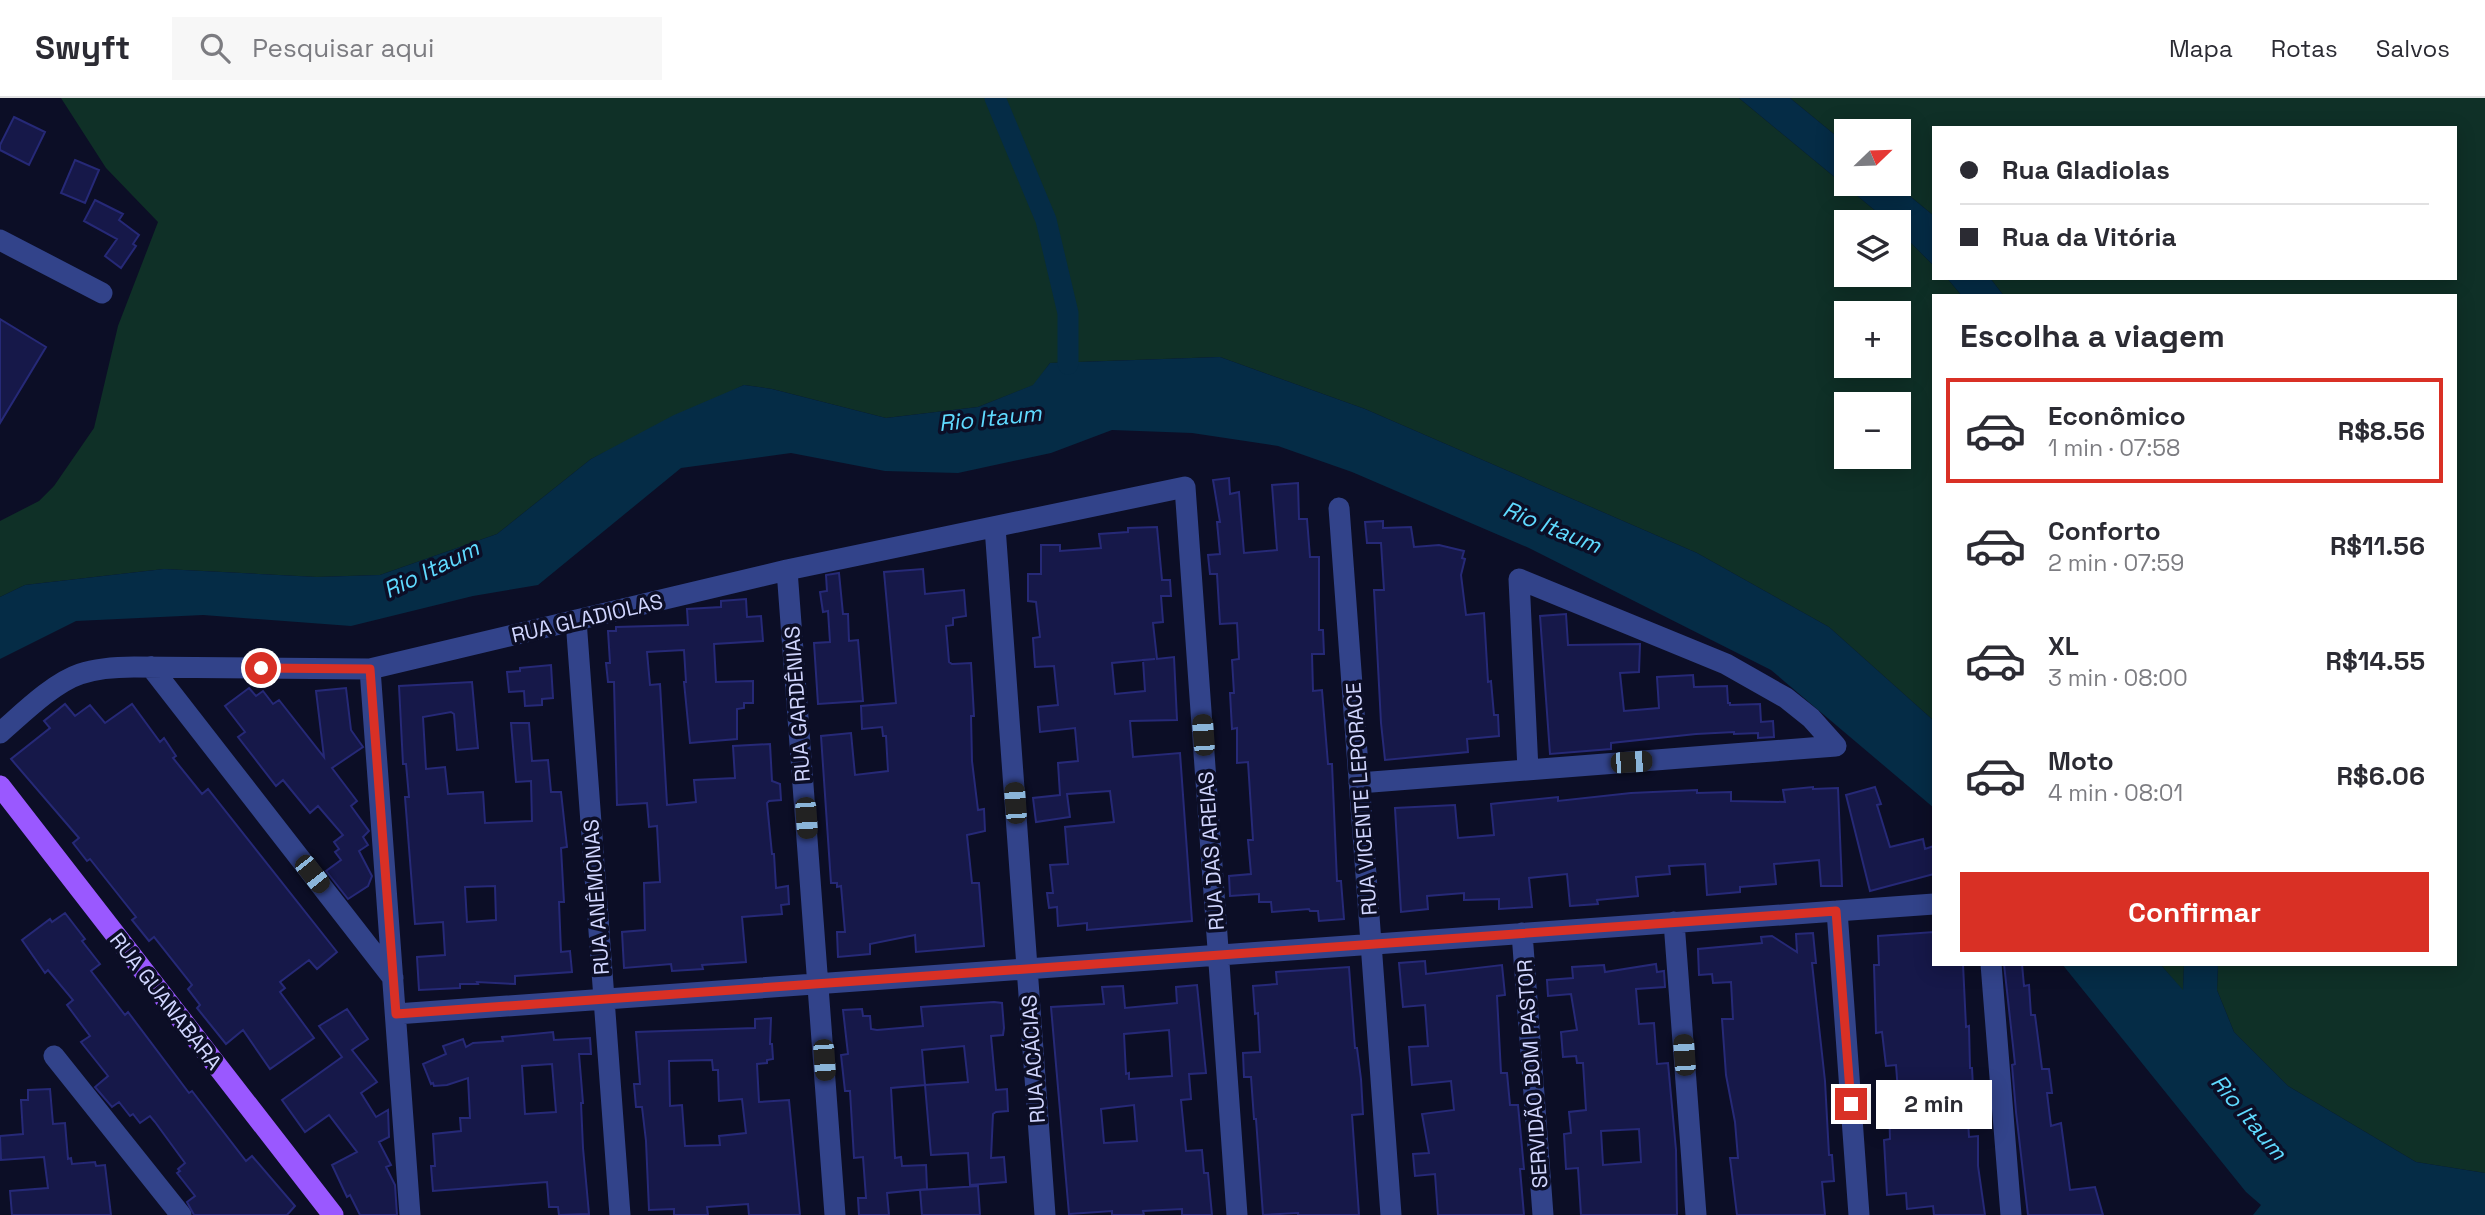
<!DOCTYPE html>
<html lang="pt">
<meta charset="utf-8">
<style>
body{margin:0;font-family:"Space Grotesk",sans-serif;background:#f7f7f7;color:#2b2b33;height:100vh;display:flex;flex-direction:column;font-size:26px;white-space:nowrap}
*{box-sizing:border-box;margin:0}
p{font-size:23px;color:#7c7c81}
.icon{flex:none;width:38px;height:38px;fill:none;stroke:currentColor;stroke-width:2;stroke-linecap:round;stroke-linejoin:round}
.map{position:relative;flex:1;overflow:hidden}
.panel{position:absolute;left:1932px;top:196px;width:525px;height:672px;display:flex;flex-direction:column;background:#fff;border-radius:0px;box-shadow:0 4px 18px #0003}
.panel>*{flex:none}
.guide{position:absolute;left:1932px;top:28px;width:525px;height:154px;border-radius:0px;box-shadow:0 4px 18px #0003;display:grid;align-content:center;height:154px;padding:0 28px;background:#fff}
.needle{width:46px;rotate:67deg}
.tools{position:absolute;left:1834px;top:21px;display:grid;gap:14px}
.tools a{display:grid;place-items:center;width:77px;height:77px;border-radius:0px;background:#fff;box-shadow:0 4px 18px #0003;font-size:35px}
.end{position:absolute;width:32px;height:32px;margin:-16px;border:9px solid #d93025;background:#fff;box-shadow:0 0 0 4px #fff}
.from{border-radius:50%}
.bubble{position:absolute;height:49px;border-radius:0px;background:#fff;box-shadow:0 4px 18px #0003;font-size:23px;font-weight:800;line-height:49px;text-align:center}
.car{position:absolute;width:21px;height:42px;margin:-21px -10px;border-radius:9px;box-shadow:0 0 5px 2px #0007;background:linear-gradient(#222 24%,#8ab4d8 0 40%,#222 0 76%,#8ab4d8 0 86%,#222 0)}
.guide b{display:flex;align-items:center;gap:24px;height:66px;font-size:26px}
.guide b+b{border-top:2px solid #e1e1e2}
.guide i{width:18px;height:18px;background:#2b2b33}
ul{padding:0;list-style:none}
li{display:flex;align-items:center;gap:21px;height:105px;margin:0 14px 10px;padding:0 14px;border:4px solid transparent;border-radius:0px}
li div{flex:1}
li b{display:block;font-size:26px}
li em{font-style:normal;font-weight:800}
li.active{border-color:#d93025}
li>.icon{width:63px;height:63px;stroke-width:1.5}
h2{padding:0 28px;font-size:32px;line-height:84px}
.action{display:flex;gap:14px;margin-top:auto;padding:14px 28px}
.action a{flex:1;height:80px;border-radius:0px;background:#d93025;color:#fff;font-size:28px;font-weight:800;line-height:80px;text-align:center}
header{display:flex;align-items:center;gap:42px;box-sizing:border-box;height:98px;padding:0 35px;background:#fff;border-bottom:2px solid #e1e1e2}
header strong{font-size:33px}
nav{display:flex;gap:38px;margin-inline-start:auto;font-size:24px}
.search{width:490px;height:63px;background:#f7f7f7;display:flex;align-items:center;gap:18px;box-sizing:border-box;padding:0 24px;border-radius:0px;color:#7c7c81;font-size:26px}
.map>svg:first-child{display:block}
.green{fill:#0f3027;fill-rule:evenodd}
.water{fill:#052c46}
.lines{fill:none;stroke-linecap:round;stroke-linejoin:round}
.canal{stroke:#052c46;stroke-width:21}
.building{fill:#161849;stroke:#262977;stroke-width:2;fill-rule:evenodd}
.minor{stroke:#32438a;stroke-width:21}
.major{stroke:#9a58ff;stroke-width:21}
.route{stroke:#d93025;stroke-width:9}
.labels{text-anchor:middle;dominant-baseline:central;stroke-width:7;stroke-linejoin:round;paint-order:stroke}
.street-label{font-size:21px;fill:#d1d6ff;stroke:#0c0e26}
.water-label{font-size:23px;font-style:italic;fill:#5fdaff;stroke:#0c0e26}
</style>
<header>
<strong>Swyft</strong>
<div class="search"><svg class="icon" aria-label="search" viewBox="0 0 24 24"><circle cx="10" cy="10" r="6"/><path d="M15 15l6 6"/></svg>Pesquisar aqui</div>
<nav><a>Mapa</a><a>Rotas</a><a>Salvos</a></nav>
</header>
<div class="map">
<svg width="2485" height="1117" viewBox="0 0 2485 1117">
<rect width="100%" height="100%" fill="#0c0e26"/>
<!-- green -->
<path class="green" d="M61 0H1739L1889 124H1846V177H1899V133L1934 168V180H1947L1962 198H1934V623L1829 529 1697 455 1365 311 1220 259 1050 265 1034 287 978 309 886 320 772 291 744 287 591 361 497 436 380 477 317 479 164 471 25 487 0 499V423L39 403 54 388 94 330 118 228 158 124 106 70ZM1846 215H1899V268H1846ZM1846 306H1899V359H1846Z
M1790 0H2485V1075L2416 1064 2288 988 2234 934 2217 892 2218 866H2455V198H2004L1990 180H2455V30H1934V118L1895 86H1899V33H1846V46Z
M2160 866H2184L2183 893Z"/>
<!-- water -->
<path class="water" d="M1739 0H1790L1846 46V86H1895L1934 118V168L1899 133V124H1889Z
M1947 180H1990L2004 198H1962Z
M1220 259 1365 311 1697 455 1829 529 1934 623V710L1771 572 1529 450 1352 374 1278 348 1192 335 1112 332 1051 355 958 375 885 373 791 355 681 370 538 487 473 498 351 528 203 517 76 523 0 561V499L25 487 164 471 317 479 380 477 497 436 591 361 674 317 744 287 772 291 886 320 978 309 1033 287 1050 265Z
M2062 866H2160L2183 892 2184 866H2218L2217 892 2234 934 2288 988 2416 1064 2485 1075V1117H2253L2261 1107 2246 1094Z"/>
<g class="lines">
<!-- canal -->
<path class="canal" d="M995 0 1046 122 1068 215V266"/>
</g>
<!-- building -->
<path class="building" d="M14 19 45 34 29 67 0 52V47Z
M75 62 99 72 85 105 61 95Z
M95 102 123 116 119 122 139 137 133 146 136 148 121 170 105 158 117 141 84 123Z
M0 221 46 249 0 325Z
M1229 380 1230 396 1239 394 1244 455 1277 452 1272 387 1298 385 1299 421H1307L1310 459H1319V532H1323L1324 556H1312L1313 593 1322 592 1328 666H1332L1337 783H1341L1344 821 1319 823 1318 813H1310L1309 811 1272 814 1271 804H1259V796L1230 798 1229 778 1251 776 1248 742H1253L1248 664 1237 665V630L1232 631 1230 595H1234L1232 562 1239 561 1237 525 1220 526 1217 476H1210L1208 457 1220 456 1217 424H1220L1213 382Z
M1383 423V430L1411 429 1414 449 1439 447 1464 453 1462 460 1465 461 1461 477 1466 517 1484 515 1488 584 1491 583 1494 617H1498L1499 638 1467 641 1468 654 1385 662 1381 625 1374 492H1384L1381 445H1367L1365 424Z
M1157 429 1162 482H1170L1171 498H1161L1163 524 1153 525 1157 561 1174 559 1177 622 1130 623 1133 659 1180 655 1192 823 1087 832V825L1058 828 1057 809 1049 810 1047 795H1053L1050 767 1068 766 1065 729 1114 724 1110 693 1067 696 1070 719 1036 724 1033 700 1060 697 1058 665 1078 663 1075 630 1040 634 1038 609 1058 607 1054 568 1035 569 1033 540 1040 539 1036 504 1028 503V476H1041V447H1060V453L1101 450 1099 436 1128 434V430ZM1155 561 1143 562 1145 593 1115 596 1112 565Z
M923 471 925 496 964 492 966 518 953 520V527L946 528 949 564 952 566 971 565 974 618H971L972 663 978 712 984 711 985 733 967 737 972 785H979L984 848 916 854 915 837 870 846V856L838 859 837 834H845L841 788 837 789V785H831L821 638 851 635 855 677 888 673 886 638H883L882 629 862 631 861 608 896 605 884 474Z
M839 475 843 516H848L849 543 858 542 863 603 818 606 814 545 830 544 828 513 823 514 820 494 827 493 826 477Z
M746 501 747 519 761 518 763 543 714 546 716 584 753 583V605H744V610L737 611V641L690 645 684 584H686L684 552 647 554 650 587 660 586 667 707 696 704 694 682 735 680 733 648 770 646 772 683 780 686 781 702 769 703 767 705 772 756H774L776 790 788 788 789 806 781 807 782 816 742 819 746 864 702 867 703 871 672 873 671 866 624 870 622 834 645 832 644 785 660 784 657 728 649 729 647 705 617 707 614 584H608L606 565H610L608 533H616V529L688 527 687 511 721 509V503Z
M1566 516 1568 547 1640 546 1639 574 1620 575 1624 613 1659 610 1657 579 1693 577 1694 589 1727 588 1728 605H1730V607L1760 606 1761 624 1773 623 1774 639 1758 640V635L1734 636V634L1696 636 1611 645V651L1550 656 1540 518Z
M551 567 553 600 542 601V607L525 608 524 593 509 594 507 574 520 573V570Z
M472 584 478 650 457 652 454 616 451 614 423 619 426 671 445 669 448 696 483 694 485 725 532 723 531 683 516 684 511 625H529L532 663 548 662 551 694H561L567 749 561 750 564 804H559L561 854 570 853 572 874 515 878V886L477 884 478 886H460V890L419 892 417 859 445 857 443 824 415 826 405 699H409L406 666H403L399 588ZM495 788 496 822 467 824 465 789Z
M249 590 256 598 263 593 273 606 279 602 324 659 316 593 346 590 351 632 363 649 332 670 357 703 351 708 369 733 363 739 368 747 359 753 372 778 368 788 348 801 326 773 341 762 335 754 339 751 334 744 343 737 318 708 310 715 283 682 276 688 238 639 245 634 225 608Z
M65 606 75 618 90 607 105 625 132 606 160 644 164 640 176 658 173 660 202 696 208 691 337 854 317 871 309 862 280 884 285 890 280 894 314 940 270 971 243 932 226 946 197 910 200 907 188 891 192 887 154 839 149 843 132 822 136 819 90 761 87 763 73 745 79 740 11 661 50 630 44 623Z
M1813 689V691L1838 690 1842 788H1821L1819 762 1774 766 1776 786 1740 789V794L1707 797 1705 766 1669 768 1670 776 1636 779 1638 798 1597 802 1598 806 1570 808 1567 776 1529 780 1532 809 1499 811V801L1464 802V795L1427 798 1428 811 1401 814 1395 710 1455 707 1458 740 1494 737 1491 706 1558 699V703L1631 695 1697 692V695L1731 694V703L1785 704 1783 692Z
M1875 689 1881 706 1877 707 1890 749 1923 741 1925 751 1934 748V776L1870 793 1846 697Z
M65 815 85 841 82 843 100 866 91 873 125 917 128 914 189 995 192 993 246 1063 252 1058 295 1108 287 1117H194L187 1104 195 1098 177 1075 180 1073 178 1071 185 1065 155 1024 150 1018 140 1025 133 1016 130 1018 119 1004 112 1009 95 989 108 978 81 944 90 938 67 907 73 902 48 872 45 875 22 842 50 821 52 824Z
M1934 834V866H1963L1966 929 1969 928 1970 970H1972L1973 989H1966L1969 1039 1978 1038V1068L1985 1117H1934L1933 1108 1907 1111 1906 1095 1887 1097 1884 1042 1890 1041 1889 1007H1899L1896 967 1886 968 1882 934 1876 935 1874 867H1879L1878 838Z
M1813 835 1816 865H1812L1825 983 1829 1057H1832L1834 1083 1822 1084 1825 1117H1737L1730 1060H1738L1735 1024 1726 977 1722 921H1733L1731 884 1713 885 1712 876 1699 877 1698 851 1762 845 1761 839 1772 838 1797 854 1796 836Z
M1425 863 1426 876 1502 867 1505 897 1497 898 1501 975H1507L1510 1007H1518L1524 1071H1520L1524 1117H1438L1435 1076 1415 1078 1413 1056 1429 1055 1422 1016 1454 1012 1451 983 1412 987 1409 949 1428 948 1425 907 1403 909 1399 865Z
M1656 866 1657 874 1664 873 1665 889 1636 891 1639 926 1654 925 1657 966 1668 965 1676 1052 1677 1117H1581L1578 1070 1566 1071 1564 1036 1571 1035 1569 1014 1586 1012 1583 965H1577L1576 958 1563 959 1561 934 1577 932 1571 896 1548 898 1547 882 1573 880 1572 869 1604 867 1605 874ZM1639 1031 1641 1064 1603 1067 1601 1033Z
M2004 866H2022L2024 888 2029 887 2031 917H2035L2042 971H2049L2052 995H2047L2051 1028 2061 1025 2070 1092 2095 1089 2103 1117H2028L2016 1014 2012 967 2015 966Z
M1349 869 1355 950H1357L1361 981 1363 1016 1352 1017 1359 1117H1298V1115L1263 1117 1256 1021H1254L1251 979H1244L1243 955 1260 954 1258 915 1255 916 1253 888 1277 886 1276 874Z
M1197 887 1206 975 1189 976 1191 1001 1181 1002 1186 1053 1202 1052 1204 1075H1208L1212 1117H1182V1111L1143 1113 1144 1117H1112V1113L1069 1116 1051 909 1104 906 1102 889 1123 888 1125 910 1177 905 1176 889ZM1169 932 1172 978 1129 981V975L1126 976 1124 936ZM1134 1007 1137 1043 1104 1045 1101 1011Z
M994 904 1002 905 1004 930 1003 937 991 938 996 992 1007 991 1008 1013 996 1014 993 1016 991 1060 1004 1059 1006 1084 970 1087 968 1055 931 1057 925 987 968 984 964 948 922 952 925 987 891 990 895 1060 901 1059 902 1068 926 1067 927 1091 887 1095 889 1117H859L858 1100H866L863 1059 854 1060 850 993H845L841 957 848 956 843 912 862 911 863 918H870L871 931 877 932 923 928 921 909Z
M347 911 368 941 352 952 377 984 361 995 376 1019 388 1012 389 1039 379 1044 391 1067 386 1069 395 1087 397 1117H360L350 1097 347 1099 332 1067 357 1054 329 1017 305 1034 282 1002 342 959 319 928Z
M771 920 770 946H772L773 961 767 962V965L757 966 759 1004 789 1002 800 1117H749L748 1106 707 1109 708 1117H674V1111L649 1112 646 1043 642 1009H636L634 986H640L636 934 755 930V921ZM712 962 713 972H718L719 1003 742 1001 746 1035 719 1038 720 1047 685 1048 682 1007 670 1008 669 963Z
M553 934 554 942 590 940 591 956H579L583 1005H581L583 1050 589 1116 559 1117 558 1109H549L547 1084 433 1093 431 1068H435L433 1036 461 1033 460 1020H470L468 980 447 987 434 988 433 985 431 986 423 966 446 956 443 948 463 941 466 949 473 945 503 943 502 939ZM552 966 556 1014 525 1016 522 968Z
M50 991 53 1026 65 1025 68 1061 71 1060 72 1066 95 1064 96 1068 105 1067 111 1117H12L10 1093 48 1090 44 1059 1 1062 0 1038 23 1036 21 1002H28V992Z
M978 1088 980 1117H922L920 1092Z"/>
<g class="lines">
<!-- minor -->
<path class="minor" d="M0 142 102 195
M1339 410 1391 1117
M995 429 1045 1117
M787 472 835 1117
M576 522 620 1117
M151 569 393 880
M370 571 410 1117
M0 635C22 616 53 585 80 576 98 570 116 569 134 569L370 571 787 472 1185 389 1237 1117
M1528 672 1519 481 1726 566 1786 600 1811 620 1836 648
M1359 685 1836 648
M1837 813 1859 1117
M1674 824 1696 1117
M1522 835 1543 1117
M1991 866 2011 1117
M396 916 1934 806
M54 958 181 1117"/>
<!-- major -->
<path class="major" d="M0 688 333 1117"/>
</g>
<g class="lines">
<!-- route -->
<path class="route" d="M261 570 370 571 396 916 1836 813 1851 1006"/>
</g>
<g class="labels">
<!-- street labels -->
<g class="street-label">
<text transform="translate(587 520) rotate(-13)">RUA GLADIOLAS</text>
<text transform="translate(797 606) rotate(-94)">RUA GARDÊNIAS</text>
<text transform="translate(1361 701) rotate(-94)">RUA VICENTE LEPORACE</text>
<text transform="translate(1211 753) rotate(-94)">RUA DAS AREIAS</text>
<text transform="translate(596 799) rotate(-94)">RUA ANÊMONAS</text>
<text transform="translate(166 903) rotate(52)">RUA GUANABARA</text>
<text transform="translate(1033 961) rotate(-94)">RUA ACÁCIAS</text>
<text transform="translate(1532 976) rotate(-94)">SERVIDÃO BOM PASTOR</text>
</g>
<!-- water labels -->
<g class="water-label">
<text transform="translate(990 320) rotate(-6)">Rio Itaum</text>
<text transform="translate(1552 429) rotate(22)">Rio Itaum</text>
<text transform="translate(431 471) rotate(-26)">Rio Itaum</text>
<text transform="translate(2249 1019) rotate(50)">Rio Itaum</text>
</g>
</g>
</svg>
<div class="tools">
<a><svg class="needle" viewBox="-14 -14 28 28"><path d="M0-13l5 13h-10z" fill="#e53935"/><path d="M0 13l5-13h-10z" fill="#7c7c81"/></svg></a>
<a><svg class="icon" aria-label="layers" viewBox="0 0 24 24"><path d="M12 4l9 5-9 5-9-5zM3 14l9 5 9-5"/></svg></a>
<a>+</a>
<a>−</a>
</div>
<i class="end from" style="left:261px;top:570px"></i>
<i class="end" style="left:1851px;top:1006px"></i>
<div class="bubble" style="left:1876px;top:982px;width:116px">2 min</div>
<i class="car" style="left:1203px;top:637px;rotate:356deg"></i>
<i class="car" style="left:1631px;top:664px;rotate:86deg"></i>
<i class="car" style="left:1015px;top:705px;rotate:356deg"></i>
<i class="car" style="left:806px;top:720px;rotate:176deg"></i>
<i class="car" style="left:312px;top:776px;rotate:142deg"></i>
<i class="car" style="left:1684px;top:957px;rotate:356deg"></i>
<i class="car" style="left:824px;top:962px;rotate:176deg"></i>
<div class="guide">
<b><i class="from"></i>Rua Gladiolas</b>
<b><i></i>Rua da Vitória</b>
</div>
<section class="panel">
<h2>Escolha a viagem</h2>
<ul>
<li class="active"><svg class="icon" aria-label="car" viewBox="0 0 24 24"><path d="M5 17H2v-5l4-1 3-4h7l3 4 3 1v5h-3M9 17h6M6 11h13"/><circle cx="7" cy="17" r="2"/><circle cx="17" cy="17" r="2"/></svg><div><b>Econômico</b><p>1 min · 07:58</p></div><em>R$8.56</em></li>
<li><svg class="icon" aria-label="car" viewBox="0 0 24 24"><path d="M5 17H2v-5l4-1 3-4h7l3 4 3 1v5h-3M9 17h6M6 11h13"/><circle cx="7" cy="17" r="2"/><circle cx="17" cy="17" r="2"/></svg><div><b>Conforto</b><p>2 min · 07:59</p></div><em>R$11.56</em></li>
<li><svg class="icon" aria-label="car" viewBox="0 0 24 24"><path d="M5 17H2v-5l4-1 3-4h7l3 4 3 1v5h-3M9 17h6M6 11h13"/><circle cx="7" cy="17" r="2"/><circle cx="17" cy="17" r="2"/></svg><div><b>XL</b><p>3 min · 08:00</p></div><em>R$14.55</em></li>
<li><svg class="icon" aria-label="car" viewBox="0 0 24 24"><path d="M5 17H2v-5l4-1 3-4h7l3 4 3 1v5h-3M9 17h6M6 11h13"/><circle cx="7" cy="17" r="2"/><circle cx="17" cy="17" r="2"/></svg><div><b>Moto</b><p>4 min · 08:01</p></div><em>R$6.06</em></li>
</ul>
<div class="action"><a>Confirmar</a></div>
</section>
</div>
